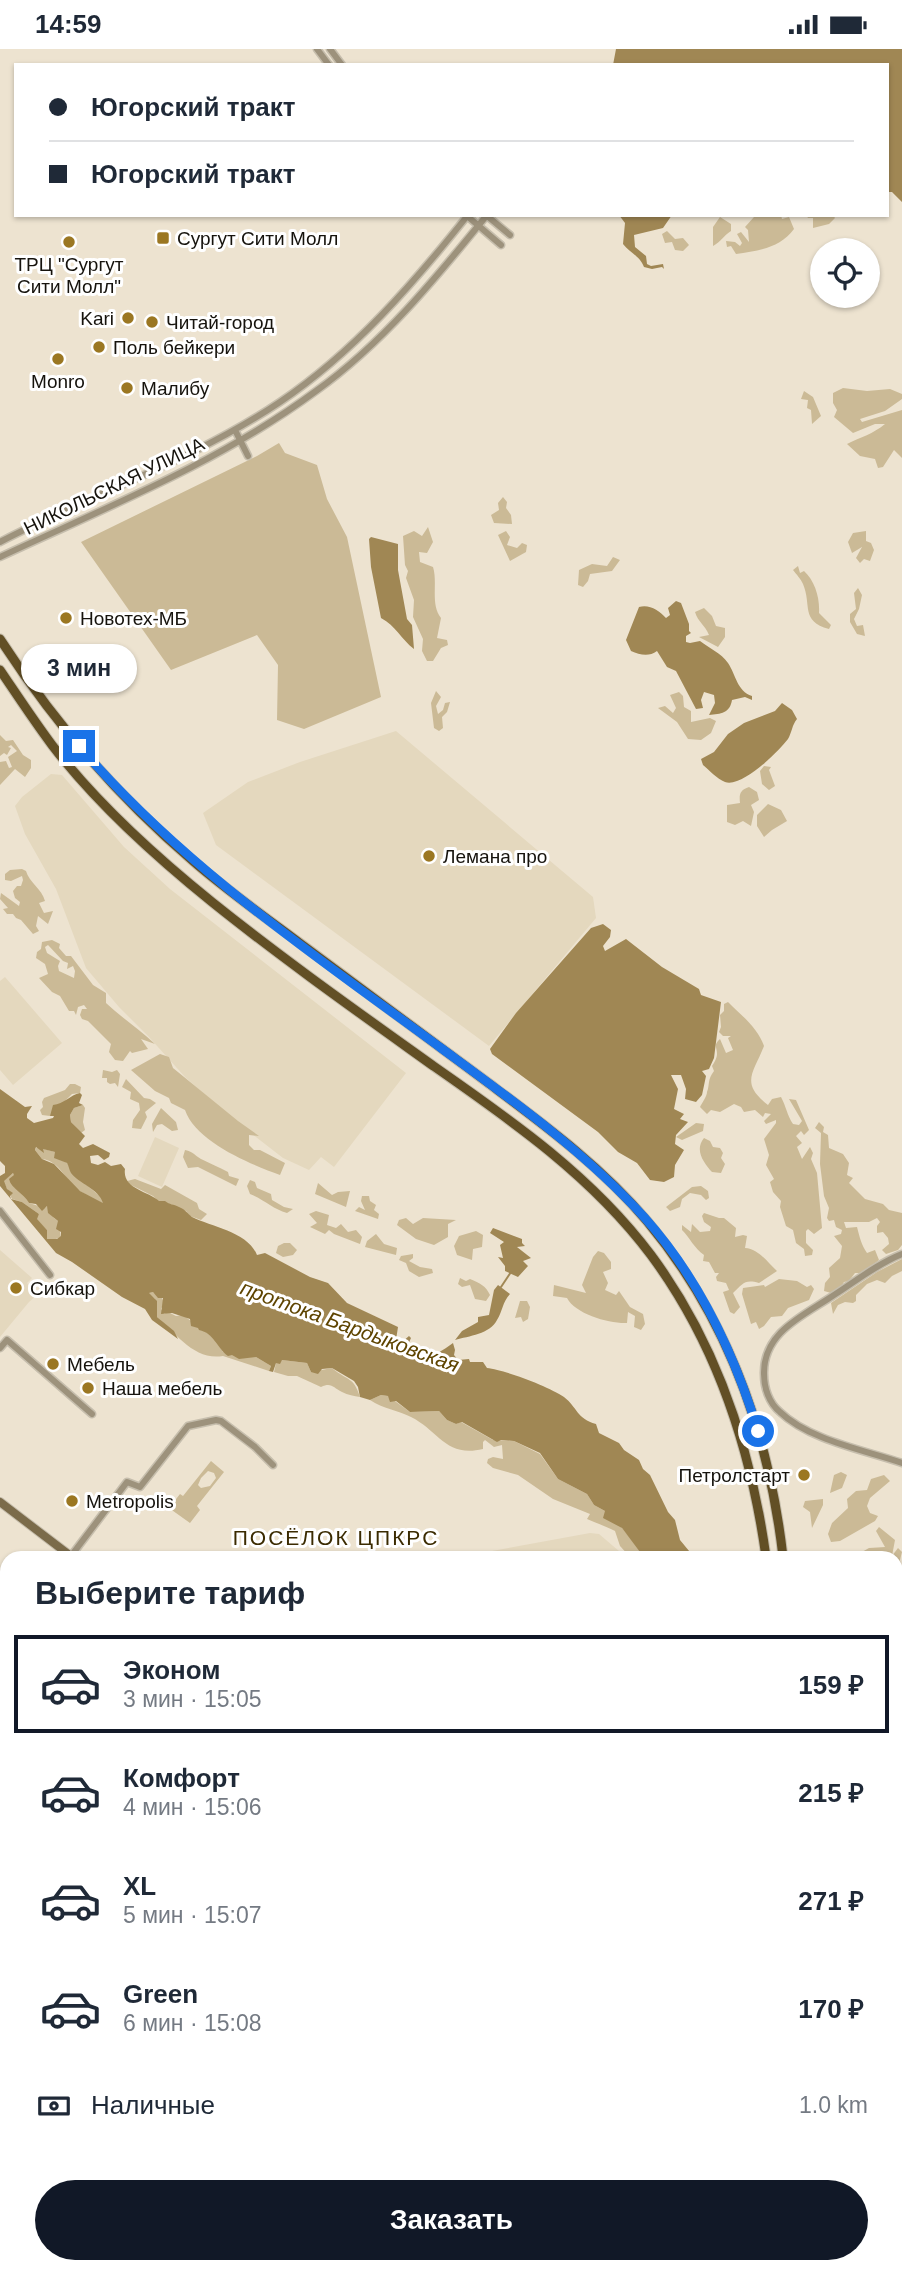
<!DOCTYPE html>
<html lang="ru">
<meta charset="utf-8">
<style>
body{margin:0;font-family:Arial,sans-serif;background:#f6f6f7;color:#1f2937;height:100vh;display:flex;flex-direction:column;font-size:26px;white-space:nowrap}
*{box-sizing:border-box;margin:0}
p{font-size:23px;color:#747a83}
.icon{flex:none;width:38px;height:38px;fill:none;stroke:currentColor;stroke-width:2;stroke-linecap:round;stroke-linejoin:round}
.map{position:relative;flex:1;overflow:hidden}
.sheet{position:absolute;left:0px;top:1502px;width:903px;height:723px;display:flex;flex-direction:column;background:#fff;border-radius:21px 21px 0 0;box-shadow:0 2px 5px #0004}
.sheet>*{flex:none}
.banner{position:absolute;left:14px;top:14px;width:875px;height:154px;border-radius:0px;box-shadow:0 2px 5px #0004;display:grid;align-content:center;height:154px;padding:0 35px;background:#fff}
.fabs{position:absolute;left:810px;top:189px;display:grid;gap:14px}
.fabs a{display:grid;place-items:center;width:70px;height:70px;border-radius:50%;background:#fff;box-shadow:0 2px 5px #0004;font-size:35px}
.end{position:absolute;width:32px;height:32px;margin:-16px;border:9px solid #1a73e8;background:#fff;box-shadow:0 0 0 4px #fff}
.from{border-radius:50%}
.bubble{position:absolute;height:49px;border-radius:24px;background:#fff;box-shadow:0 2px 5px #0004;font-size:23px;font-weight:700;line-height:49px;text-align:center}
.banner b{display:flex;align-items:center;gap:24px;height:66px;font-size:26px}
.banner b+b{border-top:2px solid #e0e1e3}
.banner i{width:18px;height:18px;background:#1f2937}
ul{padding:0;list-style:none}
li{display:flex;align-items:center;gap:21px;height:98px;margin:0 14px 10px;padding:0 21px;border:4px solid transparent;border-radius:0px}
li div{flex:1}
li b{display:block;font-size:26px}
li em{font-style:normal;font-weight:700}
li.current{border-color:#111827}
li>.icon{width:63px;height:63px;stroke-width:1.5}
h2{padding:0 35px;font-size:32px;line-height:84px}
.pay{display:flex;align-items:center;gap:18px;height:77px;padding:0 35px;font-size:26px}
.pay p{margin-inline-start:auto}
.cta{display:flex;gap:14px;margin-top:auto;padding:14px 35px}
.cta a{flex:1;height:80px;border-radius:42px;background:#111827;color:#fff;font-size:28px;font-weight:700;line-height:80px;text-align:center}
.status{display:flex;justify-content:space-between;align-items:center;height:49px;padding:0 35px;background:#fff;direction:ltr}
.status svg{height:19px;fill:currentColor}
.map>svg:first-child{display:block}
.built{fill:#e4d8be}
.green{fill:#cbba96;fill-rule:evenodd}
.water{fill:#a08754;fill-rule:evenodd}
.lines{fill:none;stroke-linecap:round;stroke-linejoin:round}
.stream{stroke:#a08754;stroke-width:2}
.minor-casing{stroke:#c6bead;stroke-width:9}
.tertiary-casing{stroke:#c6bead;stroke-width:10}
.secondary-casing{stroke:#c6bead;stroke-width:10}
.primary-casing{stroke:#c6bead;stroke-width:11}
.minor{stroke:#9d927c;stroke-width:6}
.tertiary{stroke:#9d927c;stroke-width:7}
.secondary{stroke:#7b6b4a;stroke-width:8}
.primary{stroke:#624f25;stroke-width:9}
.route{stroke:#1a73e8;stroke-width:9}
.poi-dot{fill:#9b7722;stroke:#fff;stroke-width:2.5}
.labels{text-anchor:middle;dominant-baseline:central;stroke-width:6;stroke-linejoin:round;paint-order:stroke}
.poi-label{font-size:19px;fill:#16130d;stroke:#fff;text-anchor:start}
.street-label{font-size:19px;fill:#16130d;stroke:#fff}
.water-label{font-size:21px;font-style:italic;fill:#5e4400;stroke:#fff}
.neighbourhood-label{font-size:21px;letter-spacing:2px;fill:#3b2b01;stroke:#fff}
</style>
<div class="status"><b>14:59</b><svg viewBox="0 0 49 12"><path d="M0 12V9h3v3zM5 12V6h3v6zM10 12V3h3v9zM15 12V0h3v12zM26 1h20v11H26zM47 4h2v5h-2z"/></svg></div>
<div class="map">
<svg width="902" height="2224" viewBox="0 0 902 2224">
<rect width="100%" height="100%" fill="#ede3d0"/>
<!-- built -->
<path class="built" d="M396 682 593 848 596 869 489 997 216 796 203 764 248 733 300 713Z
M51 725 62 726 124 798 170 840 406 1024 334 1118 321 1108 309 1121 283 1109 230 1068 185 1028 149 988 119 958 86 919 56 840 25 785 15 757 22 748Z
M5 928 62 994 13 1036 0 1021V932Z
M155 1088 179 1099 162 1138 138 1127Z
M0 1201 32 1229 27 1234 38 1245 29 1253 0 1288Z
M590 1484 599 1485 626 1508H459Z
M902 1558V2013L896 2002V1562Z
M77 2217H221L222 2224H78Z"/>
<!-- green -->
<path class="green" d="M764 166H781L782 170 789 168 794 180C780 199 758 202 736 205L731 197 727 198 726 192 735 193 740 197 742 194 737 185 741 183 749 193 748 181 745 178 754 168Z
M806 166H833L835 169 829 175 813 179V169H808Z
M720 168 731 175V182C724 186 721 193 713 197V178Z
M667 182 675 190 683 189 689 196 683 202 675 201 672 193 665 194 662 185Z
M843 339 867 342 890 340 902 345V350L885 362 860 370 862 373 902 361V409L894 401 883 418 878 419 875 410 860 407 847 395C861 388 873 385 885 375H875L853 384 834 368 837 361 833 354V344Z
M804 342 813 348 821 367 812 375 811 361 807 359 808 351 801 350Z
M279 394 285 404 317 416 327 450 347 488 381 648 304 680 277 671 278 616 257 586 171 621 81 493 257 407Z
M503 448 507 453 506 459 511 466 512 475 494 474 491 466 499 461 498 454Z
M428 478 433 493 427 504 419 503 420 513 433 518C438 534 430 555 441 569L437 589 447 591 448 596 441 599 433 612H427L422 602 423 590 413 568 414 551 406 529 408 522 405 516 403 487 414 482 422 487Z
M506 482 510 488 507 496 517 499 522 494 527 496 526 503 510 512 498 486Z
M866 482V492L871 494 874 501 870 512 864 510 860 514 856 509 862 498 852 504 848 493 853 484Z
M613 508 620 511 612 522 590 525 588 532 583 538 578 536 579 521 592 515 607 517Z
M798 517 800 524 804 522C815 532 820 549 819 564L831 576 829 580C800 572 812 556 803 535 801 530 796 525 793 521Z
M858 539 862 546 859 560 854 570 857 577 863 576 865 587 857 585 850 573V565L856 560 854 544Z
M704 559 712 567 716 577 725 579V588L718 598 699 588 709 586C705 576 698 573 695 563Z
M436 642 441 648 436 657 438 665 443 661 445 654 450 653 447 663 442 668 443 679 439 682 434 679 431 654Z
M679 643 683 647 684 658 691 662V673L710 669 716 672 711 684 701 691 688 690 677 673 658 659 665 657 673 664 676 659 670 646Z
M0 686 6 692 13 691 23 706 31 711V719L25 728 15 720 0 736V713L6 712 9 719 12 718 8 708 17 702 11 696 8 698 11 699 7 706 4 704 0 707Z
M764 717 771 718 769 721 775 737 769 741 762 735 760 722Z
M749 738 757 743 759 751 751 756 754 763 751 777 743 772 735 776 727 773V756L740 754C739 745 740 741 749 738Z
M768 755 781 761 787 772 772 781 764 788 757 777V766Z
M22 820 26 822C29 833 42 840 45 852L39 854 44 864 53 862 48 875 38 867 36 877 39 882 33 885 21 871 16 869 13 865H7L3 860 8 859 0 850 1 844 19 857 20 853 15 849 13 842 17 837H21L23 831 22 827 11 832 5 831V825L10 821Z
M52 891 60 895 59 899 66 907H71L93 936 106 944V954C122 969 139 980 155 995L141 990 148 1000 132 1004 130 1002 123 1012 115 1011 109 1003 111 995 88 972 82 970 80 966 82 960H87L84 956 78 958 76 966 74 962H69L60 947 52 943 39 929 48 925 45 915 36 909 37 903 41 900 42 893ZM48 896 63 912 68 914 67 920 73 917 75 922 74 929 59 922 58 917 60 912 47 904 45 898Z
M728 953C741 966 758 979 764 997 753 1025 740 1034 768 1056L772 1050 781 1048C786 1057 787 1066 793 1075L799 1076 802 1072 789 1050 796 1051 809 1081 804 1086 801 1082 796 1087 802 1094 797 1098 802 1110 810 1098 813 1104 811 1110 817 1124 822 1179 814 1185 808 1180 806 1182V1194L813 1201 812 1206 805 1207 804 1200 796 1194 793 1181 786 1177 780 1158 781 1152 773 1143 770 1133 774 1130 766 1116 769 1106 764 1090 776 1074V1071L766 1075 764 1072 771 1065 765 1064 763 1068 755 1061 744 1063 741 1058 734 1055 720 1063 711 1061 707 1065 700 1058C702 1054 707 1047 707 1043 710 1035 707 1031 714 1022L712 1017C714 1014 717 1009 717 1005 717 998 713 996 720 990L726 1004 733 1001 728 989 731 987H723L719 983 721 978 720 966 724 962V955Z
M160 1005 169 1008 173 1019 238 1072 259 1087 249 1086V1096L254 1101H260L285 1114 280 1126C250 1115 196 1093 185 1061L171 1054 169 1049 155 1042 131 1021Z
M103 1021 112 1023 117 1021 120 1025 118 1038 115 1034 110 1035 107 1033V1029H102Z
M126 1030 144 1049 150 1050 156 1054 145 1063 147 1068 141 1080 132 1079 133 1071 140 1061 139 1054 130 1050 131 1043 122 1038Z
M70 1035H75L81 1038 80 1044 72 1045 50 1067 42 1066 40 1061 43 1058 42 1053 44 1049 65 1041Z
M83 1056 85 1059 83 1073 85 1081 81 1084 71 1073 70 1066 74 1059Z
M161 1059 176 1073 178 1081 172 1082 162 1075 157 1076 153 1083 152 1075Z
M819 1073 824 1078 823 1083 828 1086 829 1099 843 1105 849 1114 847 1126 853 1129 849 1134 865 1150 883 1155 889 1161 902 1164V1196L898 1201 886 1205 882 1201 889 1195 888 1189 883 1183 877 1184V1177L880 1173 877 1169 869 1173H844L846 1179 857 1178C860 1189 861 1195 867 1204L875 1201 879 1211 863 1224H855L849 1232 844 1233 840 1239 831 1244 824 1242 825 1234 830 1228 829 1219 840 1209 842 1197 834 1187 841 1185 842 1181 836 1178 834 1171 829 1172 827 1169 829 1159 824 1147 820 1115 821 1084 815 1079Z
M696 1074 704 1075 703 1082 682 1091 676 1088Z
M704 1089 710 1092 713 1098 720 1099 723 1104 721 1109 725 1115 721 1124 712 1123C704 1114 694 1101 704 1089Z
M37 1098 55 1103 58 1109 67 1114 76 1127 102 1149 104 1155C96 1150 87 1147 80 1142 65 1132 60 1112 42 1110L35 1101Z
M185 1101C194 1103 194 1106 201 1110 209 1114 219 1118 228 1123L229 1127 239 1130 236 1137 198 1118 188 1119 183 1108Z
M13 1124 15 1126 14 1138 26 1147 29 1154 45 1159 47 1157 54 1169 58 1172 61 1188 51 1192 47 1190V1181L36 1170 39 1165 22 1153 12 1150 3 1132Z
M135 1130 161 1140 165 1136 197 1154 199 1160 207 1165 201 1171 190 1167 186 1162 159 1153 153 1147 129 1135 127 1132Z
M250 1131 255 1133 257 1139 271 1145 272 1151 284 1158 293 1160 287 1164C273 1160 263 1150 250 1145L247 1137Z
M318 1134 332 1146 338 1143 350 1142 346 1158 315 1145Z
M701 1137 708 1142 709 1149 706 1151 701 1146 690 1144 682 1150 680 1158 670 1162 666 1158 692 1138Z
M362 1147H369L370 1152 376 1156 374 1161 379 1165 378 1170 355 1162 359 1158 365 1161 361 1152Z
M316 1162 329 1166 327 1176 336 1179 341 1175 348 1183 356 1181 362 1188 360 1195 334 1185 329 1181 325 1185 310 1178 317 1174 309 1165Z
M704 1164 719 1169H724L736 1179 735 1188 743 1186 747 1187 745 1199C759 1200 767 1213 777 1222L759 1234C744 1230 743 1235 733 1244L740 1258 734 1265 730 1263 723 1243 729 1241 726 1234 717 1232 716 1228 719 1224H715L709 1213 703 1212 704 1206C694 1199 690 1189 682 1181V1176L691 1183 692 1175 700 1183 710 1182 711 1178 704 1173 702 1167Z
M406 1169 413 1175 423 1169 456 1171 448 1175V1188L434 1196 416 1190 397 1176 399 1171Z
M476 1182 483 1186 482 1198 473 1200 472 1211 457 1206 454 1197 459 1187Z
M376 1185 384 1195 397 1199 396 1206 365 1198 367 1192Z
M284 1194H290L297 1201 293 1206 283 1208 276 1204 278 1197Z
M598 1202 604 1204 611 1213V1220L603 1223 608 1234 605 1241 616 1246 619 1242 630 1258 643 1265 645 1275 641 1281 634 1278 635 1267 628 1263 627 1274C610 1275 575 1265 567 1249L553 1247 554 1236 586 1244 582 1236 593 1208Z
M413 1205V1209L409 1212 420 1218 432 1220 433 1224 419 1228 409 1222 406 1214 399 1211 401 1207Z
M902 1210V1222L892 1227 885 1234 877 1231 867 1235 856 1246V1252L853 1254 845 1253 838 1256 833 1265 831 1254 877 1223Z
M460 1229 466 1232 470 1230C480 1234 486 1237 490 1246L486 1252 475 1250 470 1236 462 1238 458 1235Z
M779 1230 797 1232 807 1238 811 1236 814 1240 809 1251 788 1259 782 1267 771 1268 764 1277 759 1280 756 1273 751 1275 742 1245 743 1239 764 1236 765 1238Z
M153 1243 162 1249 164 1254 161 1260 164 1265 168 1263 176 1267 183 1266 215 1290 223 1303 256 1308 271 1317 269 1322 223 1307C194 1312 176 1284 157 1268L155 1250 148 1244Z
M520 1252H527L530 1258 528 1270 523 1273 521 1268 515 1269Z
M282 1311 307 1314 311 1323 332 1319C349 1333 353 1327 360 1348 354 1347 348 1346 342 1343 333 1339 332 1333 321 1338L297 1327H288L274 1323 276 1314Z
M381 1346 388 1347 410 1363 439 1362 447 1371 456 1375 461 1373 493 1391 514 1392 540 1405 558 1430 587 1445 594 1456 605 1462 622 1479 646 1508H630L620 1497 615 1482C607 1478 594 1473 587 1470L590 1465 553 1450 518 1426 493 1419 487 1414 488 1410 493 1408 503 1410 502 1396 494 1398 485 1391 483 1393V1400C446 1409 439 1382 411 1368 398 1361 383 1360 370 1351Z
M211 1412 224 1423 197 1457 200 1461 190 1474 169 1459 180 1445 183 1447ZM208 1422 214 1424 216 1429 210 1437 201 1439 198 1436 201 1429Z
M841 1423 847 1426 842 1439 830 1444 834 1426Z
M884 1426 890 1432 870 1449 867 1457 870 1464 878 1467 875 1472 840 1492 831 1493 828 1485 832 1474 848 1459 847 1450 856 1442 867 1441 871 1430Z
M823 1450V1456L812 1479 810 1463 803 1458 805 1452Z
M879 1478 895 1491 892 1507 898 1499 902 1503 900 1511 902 1527 896 1532V1508H853L869 1499 885 1498 876 1482Z
M7 1594V1629L0 1638V1603Z
M2 1849H7V1880L0 1872Z
M324 2217H422L424 2221 426 2217H444L448 2224H325Z
M616 2217H669V2224H621L624 2220H617Z"/>
<!-- water -->
<path class="water" d="M616 0H902V153L892 143H887V16H613Z
M619 166H672L663 179 634 186 635 198 646 207 647 215 651 217 663 215 664 220 662 218 652 220 644 218C640 207 630 204 623 195L625 174Z
M371 488 398 495V521L407 570 412 576 414 600C401 590 396 577 381 569L371 518 369 490Z
M676 552 681 554 689 575V582L691 584 686 587V593L690 594 700 592C709 599 721 604 728 614 736 626 737 642 752 647V651L745 648 732 651C730 664 721 665 709 666L715 654 714 646 704 643 701 651 703 659 696 660 676 622 667 618 657 602C649 608 640 606 631 602L626 591 639 558C649 555 659 561 666 569L670 566 668 559Z
M782 654 792 661 797 670C792 676 792 683 788 690 778 703 742 739 725 733 717 730 709 721 703 716L701 710 714 703 728 685 744 674 775 662Z
M603 875 611 881 610 888 603 897 605 902 626 890 662 918 699 940 701 946 721 953 714 1009 709 1020 702 1022 706 1027 702 1046 696 1053 685 1050 686 1040 681 1026H671L678 1040 674 1060 684 1065 680 1070 688 1073 676 1086 675 1095 684 1101 675 1116 674 1128 664 1133 650 1131 637 1114 618 1103 598 1083 492 1005 490 1000 516 964 591 879Z
M0 1040 25 1058 32 1057 27 1065V1069L34 1074 53 1069 54 1067H50L53 1056C64 1055 70 1046 80 1044L82 1046 79 1054 83 1056 74 1059 70 1066 71 1073 85 1087 79 1095 83 1099 93 1095 110 1104 109 1108 104 1111 98 1106 90 1107 91 1114 98 1116 105 1113 111 1117 121 1115 125 1120C122 1140 148 1142 159 1152H165C170 1156 173 1155 179 1158 185 1160 188 1165 192 1168 212 1178 248 1183 257 1206L265 1204 310 1228 328 1234 347 1254 398 1278 396 1291 402 1293 409 1287 411 1289 407 1298C427 1311 434 1308 453 1294L455 1301 454 1306 458 1311 469 1310 470 1313H483L487 1319C505 1321 548 1337 564 1348 577 1358 577 1370 596 1375L599 1384 619 1394 624 1401 639 1411 643 1420 650 1426 668 1463 675 1471 680 1491 694 1508 643 1507 622 1479 603 1469 605 1462 594 1456 587 1445 558 1430 540 1404 514 1392 501 1391 497 1393 462 1373 456 1375 447 1371 439 1362 410 1363 396 1352 390 1353 388 1347 381 1346 370 1351 360 1348 358 1338 354 1332 332 1319 322 1320 318 1325 311 1323 307 1314 282 1311 280 1315 276 1314 273 1323 269 1322 271 1317 256 1308 239 1310 232 1306 228 1307C217 1299 214 1284 199 1281L198 1279 191 1277 190 1270 172 1264 161 1265 163 1249H158L153 1243 149 1244 157 1252V1268L174 1282 178 1290 152 1271 145 1260 122 1248 72 1213 56 1204 0 1137V1127L5 1124V1117L0 1112ZM36 1098 44 1104 43 1100 55 1103 54 1109 67 1114C69 1117 69 1121 71 1124 78 1134 99 1140 103 1154L80 1142 54 1115 42 1110 35 1101ZM13 1124 14 1126 9 1130C11 1140 24 1144 29 1154L36 1155 42 1162 47 1157 48 1164 58 1172 56 1180 61 1183V1187L57 1190H47V1181L37 1170 39 1165 22 1153 11 1150 10 1147 13 1144 7 1140 4 1132Z
M493 1179 522 1190V1194L525 1197 517 1198 531 1209 523 1212 528 1217 518 1228 505 1222V1217L498 1208 503 1209 500 1196 504 1193 490 1184Z
M498 1236 510 1245C502 1254 503 1261 497 1271 490 1285 469 1287 455 1291L462 1282 478 1273V1268L489 1266 494 1241Z
M542 2217H582L584 2221 578 2219 577 2224H543Z"/>
<g class="lines">
<!-- stream -->
<path class="stream" d="M501 1238 511 1223"/>
<!-- minor casing -->
<g class="minor-casing">
<path id="minor" d="M317 0 329 16
M330 0 342 16
M466 166 501 196
M486 166 510 186
M235 381 248 407
M0 493C92 445 194 411 280 353 354 303 413 235 468 166
M0 508C107 458 220 413 316 342 382 295 436 229 487 166
M0 1162 50 1226
M902 1205C877 1215 856 1232 834 1246 803 1267 763 1283 764 1325 764 1339 769 1354 780 1363 809 1391 864 1401 902 1414
M0 1299 7 1291 92 1365
M71 1507 127 1433 140 1438 188 1377 216 1371 221 1372 255 1398 273 1416
M896 1553 902 1550
M0 1957 7 1956"/>
</g>
<!-- tertiary casing -->
<g class="tertiary-casing">
<path id="tertiary" d="M0 1713 7 1712
M0 2138 7 2137"/>
</g>
<!-- secondary casing -->
<g class="secondary-casing">
<path id="secondary" d="M0 1453 72 1508
M0 1595 7 1586
M318 2217 319 2224"/>
</g>
<!-- primary casing -->
<g class="primary-casing">
<path id="primary" d="M0 590C53 672 117 747 192 811 226 841 264 867 301 895 363 941 425 987 487 1033 543 1075 601 1117 647 1172 727 1268 769 1385 783 1508
M0 621C17 646 34 672 52 696 97 755 155 807 212 853 283 910 358 963 432 1016 511 1071 592 1127 651 1206 717 1295 751 1400 766 1508
M850 2217 851 2224
M868 2217V2224"/>
</g>
<!-- minor -->
<use href="#minor" class="minor"/>
<!-- tertiary -->
<use href="#tertiary" class="tertiary"/>
<!-- secondary -->
<use href="#secondary" class="secondary"/>
<!-- primary -->
<use href="#primary" class="primary"/>
</g>
<g class="lines">
<!-- route -->
<path class="route" d="M79 697C182 817 314 906 441 999 512 1051 584 1102 644 1168 699 1229 734 1304 758 1382"/>
</g>
<!-- markers -->
<g class="poi-dot">
<rect x="156" y="182" width="14" height="14" rx="3.5"/>
<circle cx="69" cy="193" r="7"/>
<circle cx="128" cy="269" r="7"/>
<circle cx="152" cy="273" r="7"/>
<circle cx="99" cy="298" r="7"/>
<circle cx="58" cy="310" r="7"/>
<circle cx="127" cy="339" r="7"/>
<circle cx="66" cy="569" r="7"/>
<circle cx="429" cy="807" r="7"/>
<circle cx="16" cy="1239" r="7"/>
<circle cx="53" cy="1315" r="7"/>
<circle cx="88" cy="1339" r="7"/>
<circle cx="804" cy="1426" r="7"/>
<circle cx="72" cy="1452" r="7"/>
</g>
<g class="labels">
<!-- poi labels -->
<g class="poi-label">
<text x="177" y="189">Сургут Сити Молл</text>
<text x="69" y="215" text-anchor="middle">ТРЦ "Сургут<tspan x="69" dy="22">Сити Молл"</tspan></text>
<text x="114" y="269" text-anchor="end">Kari</text>
<text x="166" y="273">Читай-город</text>
<text x="113" y="298">Поль бейкери</text>
<text x="58" y="332" text-anchor="middle">Monro</text>
<text x="141" y="339">Малибу</text>
<text x="80" y="569">Новотех-МБ</text>
<text x="443" y="807">Лемана про</text>
<text x="30" y="1239">Сибкар</text>
<text x="67" y="1315">Мебель</text>
<text x="102" y="1339">Наша мебель</text>
<text x="790" y="1426" text-anchor="end">Петролстарт</text>
<text x="86" y="1452">Metropolis</text>
</g>
<!-- street labels -->
<g class="street-label">
<text transform="translate(114 437) rotate(-26)">НИКОЛЬСКАЯ УЛИЦА</text>
</g>
<!-- water labels -->
<g class="water-label">
<text transform="translate(350 1277) rotate(20)">протока Бардыковская</text>
</g>
<!-- neighbourhood labels -->
<g class="neighbourhood-label">
<text x="336" y="1488">ПОСЁЛОК ЦПКРС</text>
</g>
</g>
</svg>
<div class="fabs">
<a><svg class="icon" aria-label="locate" viewBox="0 0 24 24"><circle cx="12" cy="12" r="6"/><path d="M12 2v4M12 18v4M2 12h4M18 12h4"/></svg></a>
</div>
<i class="end from" style="left:758px;top:1382px"></i>
<i class="end" style="left:79px;top:697px"></i>
<div class="bubble" style="left:21px;top:595px;width:116px">3 мин</div>
<div class="banner">
<b><i class="from"></i>Югорский тракт</b>
<b><i></i>Югорский тракт</b>
</div>
<section class="sheet">
<h2>Выберите тариф</h2>
<ul>
<li class="current"><svg class="icon" aria-label="car" viewBox="0 0 24 24"><path d="M5 17H2v-5l4-1 3-4h7l3 4 3 1v5h-3M9 17h6M6 11h13"/><circle cx="7" cy="17" r="2"/><circle cx="17" cy="17" r="2"/></svg><div><b>Эконом</b><p>3 мин · 15:05</p></div><em>159 ₽</em></li>
<li><svg class="icon" aria-label="car" viewBox="0 0 24 24"><path d="M5 17H2v-5l4-1 3-4h7l3 4 3 1v5h-3M9 17h6M6 11h13"/><circle cx="7" cy="17" r="2"/><circle cx="17" cy="17" r="2"/></svg><div><b>Комфорт</b><p>4 мин · 15:06</p></div><em>215 ₽</em></li>
<li><svg class="icon" aria-label="car" viewBox="0 0 24 24"><path d="M5 17H2v-5l4-1 3-4h7l3 4 3 1v5h-3M9 17h6M6 11h13"/><circle cx="7" cy="17" r="2"/><circle cx="17" cy="17" r="2"/></svg><div><b>XL</b><p>5 мин · 15:07</p></div><em>271 ₽</em></li>
<li><svg class="icon" aria-label="car" viewBox="0 0 24 24"><path d="M5 17H2v-5l4-1 3-4h7l3 4 3 1v5h-3M9 17h6M6 11h13"/><circle cx="7" cy="17" r="2"/><circle cx="17" cy="17" r="2"/></svg><div><b>Green</b><p>6 мин · 15:08</p></div><em>170 ₽</em></li>
</ul>
<div class="pay"><svg class="icon" aria-label="cash" viewBox="0 0 24 24"><path d="M3 7h18v10H3z"/><circle cx="12" cy="12" r="2"/></svg>Наличные<p>1.0 km</p></div>
<div class="cta"><a>Заказать</a></div>
</section>
</div>
